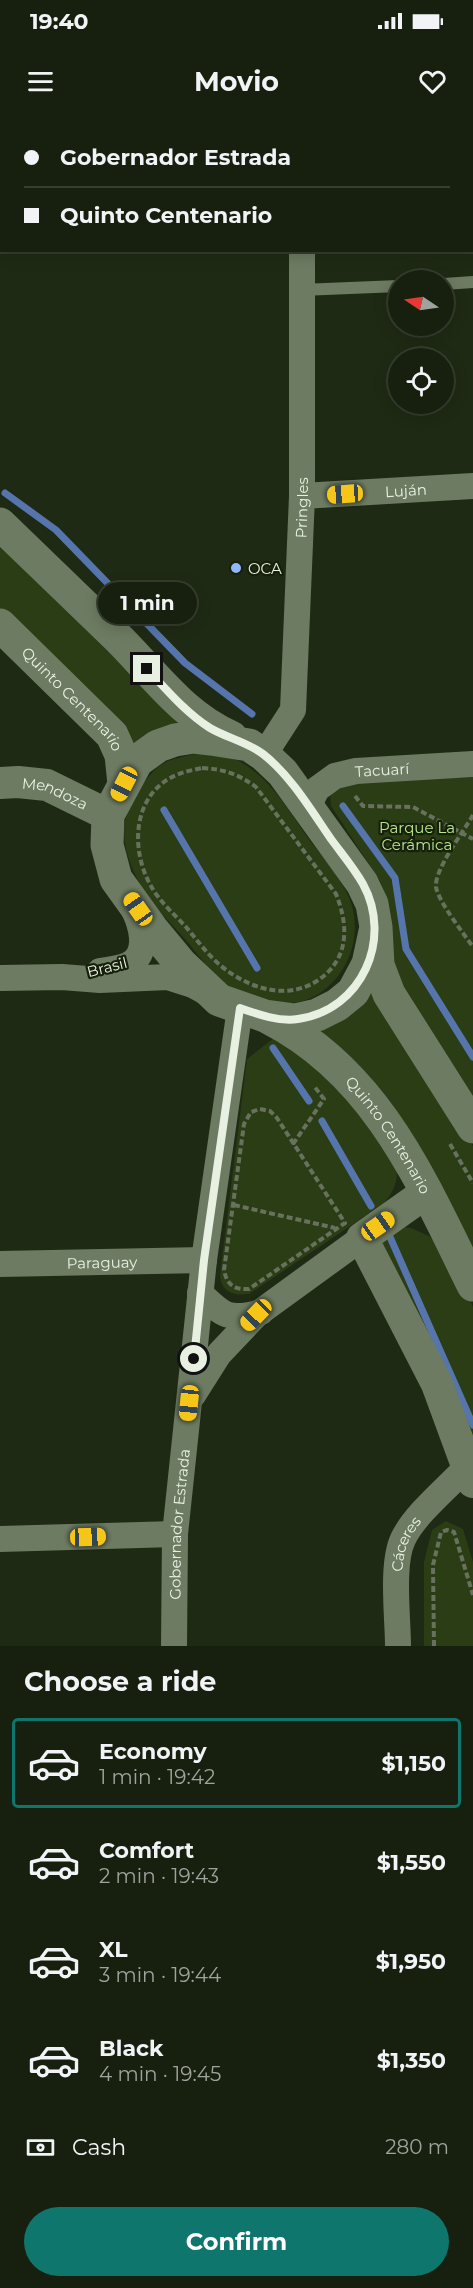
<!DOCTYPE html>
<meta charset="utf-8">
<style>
body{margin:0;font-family:Montserrat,sans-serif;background:#242d1d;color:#f1f3f6;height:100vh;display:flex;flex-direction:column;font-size:22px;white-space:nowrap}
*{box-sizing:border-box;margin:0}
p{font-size:20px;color:#9ea39e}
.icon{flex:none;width:33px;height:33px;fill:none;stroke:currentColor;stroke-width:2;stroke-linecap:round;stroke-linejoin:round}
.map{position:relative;height:1526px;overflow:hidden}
.sheet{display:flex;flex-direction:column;background:#17200f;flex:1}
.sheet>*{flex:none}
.banner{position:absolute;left:0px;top:0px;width:474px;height:132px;box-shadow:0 3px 15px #0003,0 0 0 2px #363e2f;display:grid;align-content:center;height:132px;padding:0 24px;background:#17200f}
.needle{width:39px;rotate:283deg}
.fabs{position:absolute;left:388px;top:150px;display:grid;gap:12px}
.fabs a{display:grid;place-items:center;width:66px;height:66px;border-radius:50%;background:#17200f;box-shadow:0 3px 15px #0003,0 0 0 2px #363e2f;font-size:30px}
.end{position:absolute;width:27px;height:27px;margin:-14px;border:8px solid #e8f0e2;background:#111;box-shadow:0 0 0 3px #111}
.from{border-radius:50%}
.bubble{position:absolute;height:42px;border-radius:21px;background:#17200f;box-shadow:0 3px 15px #0003,0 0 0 2px #363e2f;font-size:20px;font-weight:700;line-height:42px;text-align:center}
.car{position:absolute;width:18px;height:36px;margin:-18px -9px;border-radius:8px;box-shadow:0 0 4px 2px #0007;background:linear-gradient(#f5c518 24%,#345 0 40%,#f5c518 0 76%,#345 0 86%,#f5c518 0)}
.banner b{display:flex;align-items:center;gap:21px;height:57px;font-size:22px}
.banner b+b{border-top:2px solid #363e2f}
.banner i{width:15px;height:15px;background:#f1f3f6}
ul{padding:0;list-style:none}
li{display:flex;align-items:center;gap:18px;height:90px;margin:0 12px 9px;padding:0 12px;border:3px solid transparent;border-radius:6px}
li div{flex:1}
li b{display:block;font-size:22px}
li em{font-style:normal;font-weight:700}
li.selected{border-color:#0f766e}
li>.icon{width:54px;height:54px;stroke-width:1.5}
h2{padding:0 24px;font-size:27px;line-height:72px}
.pay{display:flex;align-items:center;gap:15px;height:66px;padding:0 24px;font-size:22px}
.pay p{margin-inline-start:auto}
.button{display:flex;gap:12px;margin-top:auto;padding:12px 24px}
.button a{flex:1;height:69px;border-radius:36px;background:#0f766e;color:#fff;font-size:24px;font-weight:700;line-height:69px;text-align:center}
.status{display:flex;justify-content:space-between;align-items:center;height:42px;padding:0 30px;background:#17200f;direction:ltr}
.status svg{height:16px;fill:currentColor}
header{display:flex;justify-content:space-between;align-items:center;height:78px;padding:0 24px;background:#17200f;font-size:27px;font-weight:700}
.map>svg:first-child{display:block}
.green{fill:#2a3d15}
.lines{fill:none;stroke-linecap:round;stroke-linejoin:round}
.stream{stroke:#5675ad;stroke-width:7}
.path{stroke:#68715e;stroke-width:4;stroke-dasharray:6 3;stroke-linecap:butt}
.service{stroke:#6d7b62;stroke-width:12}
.minor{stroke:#6d7b62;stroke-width:26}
.tertiary{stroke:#6d7b62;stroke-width:32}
.secondary{stroke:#6d7b62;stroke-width:33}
.route{stroke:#e8f0e2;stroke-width:8}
.poi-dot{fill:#91b8fd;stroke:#16200b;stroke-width:2}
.labels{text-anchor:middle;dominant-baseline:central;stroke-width:4.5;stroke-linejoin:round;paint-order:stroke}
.street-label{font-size:15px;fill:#e8f0e2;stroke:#16200b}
.poi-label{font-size:15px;fill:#e8f0e2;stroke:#16200b;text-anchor:start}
.park-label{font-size:15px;fill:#bae78e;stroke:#16200b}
</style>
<div class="status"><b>19:40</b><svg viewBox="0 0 49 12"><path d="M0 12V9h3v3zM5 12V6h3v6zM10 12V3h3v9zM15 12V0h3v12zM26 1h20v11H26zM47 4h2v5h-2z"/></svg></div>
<header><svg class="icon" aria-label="menu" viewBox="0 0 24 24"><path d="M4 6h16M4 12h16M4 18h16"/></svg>Movio<svg class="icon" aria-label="heart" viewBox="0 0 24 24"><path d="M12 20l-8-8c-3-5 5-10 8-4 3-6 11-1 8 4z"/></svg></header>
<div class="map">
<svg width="473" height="1526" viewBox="0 0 473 1526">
<rect width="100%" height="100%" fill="#1f2a14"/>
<!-- green -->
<path class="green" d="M0 424 184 603 134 623 18 510 0 492Z
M195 634C210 634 225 633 239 641 268 657 287 687 305 714 320 734 346 763 352 786 361 819 348 854 320 873 300 887 269 886 246 877 220 866 202 839 184 818 170 802 151 785 141 766 121 730 116 699 142 665 149 656 157 646 168 641 176 638 186 636 195 634Z
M473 657V984L394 856 387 781 380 761 331 686 330 673 343 663Z
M371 870 473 1026V1136L388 987 321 911 347 896Z
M274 918 332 954 397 1038C398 1058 397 1068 383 1084L249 1174C234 1176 221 1172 220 1155L247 939Z
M399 1106 411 1108 429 1116 449 1137 473 1187V1329L381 1133 380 1116Z
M446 1401 463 1409 473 1442V1526H424V1442L432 1410Z"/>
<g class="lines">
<!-- stream -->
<path class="stream" d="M5 373 56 410 185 543 252 594
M343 686 395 758 406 829 473 937
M164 690 257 848
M273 928 309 981
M322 1001 371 1086
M390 1117 473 1305"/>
<!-- path -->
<path class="path" d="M202 648C224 649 238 654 256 667L336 774C346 799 350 828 330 850 298 884 252 872 220 845 207 834 197 820 186 807 175 795 159 781 151 766 129 728 133 671 179 654 186 651 194 650 202 648Z
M355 676 363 686 413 687 473 719
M473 695C464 711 434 750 436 767 438 781 464 814 473 827
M260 989 270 991 277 998 345 1103 249 1169C234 1170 227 1165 224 1150L244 1004 251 992Z
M293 1024 324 979 314 966
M450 1024 473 1063
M234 1085 335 1108
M434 1526 433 1445 441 1412 447 1410 454 1412 473 1475"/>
<!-- service -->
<path class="service" d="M444 164 473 162
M301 170 399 166"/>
<!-- minor -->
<g class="minor">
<path d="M305 2V0"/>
<path id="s1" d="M302 376 473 366"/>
<path id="s2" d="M264 635 293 590 302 376V130"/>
<path id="s3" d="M308 687 317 669 335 656 356 651 473 644"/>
<path d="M100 851C111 849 125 849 134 841 148 829 141 805 134 790"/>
<path d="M0 858 62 857 100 860 168 857 193 865 204 871"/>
<path id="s4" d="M0 1144 204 1140"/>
<path d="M200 1173C223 1196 229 1201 261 1192"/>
<path d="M193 1275 219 1234 256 1195 362 1118"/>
<path d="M0 1419 175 1414"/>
<path id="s5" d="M174 1526 175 1414 204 1140 240 888"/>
<path id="s6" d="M398 1526C398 1498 391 1444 403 1419 414 1395 449 1366 468 1346"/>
</g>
<!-- tertiary -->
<g class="tertiary">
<path id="s7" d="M0 663 18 662 47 665 108 695"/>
<path d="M427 1072 362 1118 437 1264 473 1362"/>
</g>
<!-- secondary -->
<g class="secondary">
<path d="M0 404C39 442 79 480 118 518 155 555 183 596 231 617"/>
<path id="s8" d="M0 505 112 615 121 635 124 664"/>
<path d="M376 807 368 844 353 872 337 885 317 895 295 900 265 896 219 880 181 844 152 809 116 759 107 725 108 695 137 641 158 626 175 620 194 617 211 619 249 625 264 635 283 653 362 763 372 784 376 807 378 845 389 874 473 1007"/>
<path id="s9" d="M269 898C377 953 422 1062 473 1165"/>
</g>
</g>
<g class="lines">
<!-- route -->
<path class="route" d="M147 549C166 569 186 593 210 608 227 618 247 622 263 634 291 656 311 690 331 719 342 734 354 748 363 764 393 819 362 890 298 899 279 902 257 894 240 888L204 1140 194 1239"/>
</g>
<!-- markers -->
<circle class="poi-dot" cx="236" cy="448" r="6"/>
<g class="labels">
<!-- street labels -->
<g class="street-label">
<text stroke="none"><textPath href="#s1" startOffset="104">Luján</textPath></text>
<text stroke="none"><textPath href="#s2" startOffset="256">Pringles</textPath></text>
<text stroke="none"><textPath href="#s8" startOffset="104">Quinto Centenario</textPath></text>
<text stroke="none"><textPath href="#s3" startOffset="90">Tacuarí</textPath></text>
<text stroke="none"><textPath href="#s7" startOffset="57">Mendoza</textPath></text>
<text transform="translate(107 847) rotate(-14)">Brasil</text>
<text stroke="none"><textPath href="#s9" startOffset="170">Quinto Centenario</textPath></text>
<text stroke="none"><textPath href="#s4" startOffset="102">Paraguay</textPath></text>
<text stroke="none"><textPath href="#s5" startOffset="122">Gobernador Estrada</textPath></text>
<text stroke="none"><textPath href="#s6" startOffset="104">Cáceres</textPath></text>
</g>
<!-- poi labels -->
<g class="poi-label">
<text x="248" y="448">OCA</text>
</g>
<!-- park labels -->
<g class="park-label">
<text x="417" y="707">Parque La<tspan x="417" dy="17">Cerámica</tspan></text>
</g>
</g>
</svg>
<div class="fabs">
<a><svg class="needle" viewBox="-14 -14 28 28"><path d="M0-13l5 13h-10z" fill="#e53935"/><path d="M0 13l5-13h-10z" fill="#9ea39e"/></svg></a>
<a><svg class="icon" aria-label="locate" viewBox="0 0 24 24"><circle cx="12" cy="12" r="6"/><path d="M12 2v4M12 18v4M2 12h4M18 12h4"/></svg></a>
</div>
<i class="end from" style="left:194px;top:1239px"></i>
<i class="end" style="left:147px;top:549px"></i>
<div class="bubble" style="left:98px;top:462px;width:99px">1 min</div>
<i class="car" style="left:345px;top:374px;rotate:266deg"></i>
<i class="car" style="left:124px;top:664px;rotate:207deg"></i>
<i class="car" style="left:138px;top:789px;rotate:325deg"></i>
<i class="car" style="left:378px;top:1106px;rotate:55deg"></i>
<i class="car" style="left:256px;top:1195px;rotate:224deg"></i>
<i class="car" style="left:189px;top:1283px;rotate:186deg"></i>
<i class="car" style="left:88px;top:1417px;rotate:88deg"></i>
<div class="banner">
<b><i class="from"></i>Gobernador Estrada</b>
<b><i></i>Quinto Centenario</b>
</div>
</div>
<section class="sheet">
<h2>Choose a ride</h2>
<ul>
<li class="selected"><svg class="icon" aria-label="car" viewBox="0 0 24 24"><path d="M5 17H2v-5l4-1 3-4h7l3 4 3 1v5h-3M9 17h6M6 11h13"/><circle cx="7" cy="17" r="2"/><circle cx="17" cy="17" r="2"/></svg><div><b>Economy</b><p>1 min · 19:42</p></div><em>$1,150</em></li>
<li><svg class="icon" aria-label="car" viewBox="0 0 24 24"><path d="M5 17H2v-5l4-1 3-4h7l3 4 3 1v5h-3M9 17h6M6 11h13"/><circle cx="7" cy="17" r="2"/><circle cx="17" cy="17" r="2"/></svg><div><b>Comfort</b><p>2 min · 19:43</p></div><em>$1,550</em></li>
<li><svg class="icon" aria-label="car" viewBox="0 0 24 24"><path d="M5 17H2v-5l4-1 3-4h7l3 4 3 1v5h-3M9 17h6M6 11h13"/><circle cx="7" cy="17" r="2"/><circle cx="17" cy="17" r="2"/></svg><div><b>XL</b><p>3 min · 19:44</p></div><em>$1,950</em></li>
<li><svg class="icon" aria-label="car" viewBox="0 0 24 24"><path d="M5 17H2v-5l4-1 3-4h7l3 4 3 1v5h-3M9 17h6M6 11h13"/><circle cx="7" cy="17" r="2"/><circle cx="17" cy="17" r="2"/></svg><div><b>Black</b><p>4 min · 19:45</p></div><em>$1,350</em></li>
</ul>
<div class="pay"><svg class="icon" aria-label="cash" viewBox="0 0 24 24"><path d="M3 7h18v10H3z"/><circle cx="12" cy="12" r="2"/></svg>Cash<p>280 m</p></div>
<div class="button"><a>Confirm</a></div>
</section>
